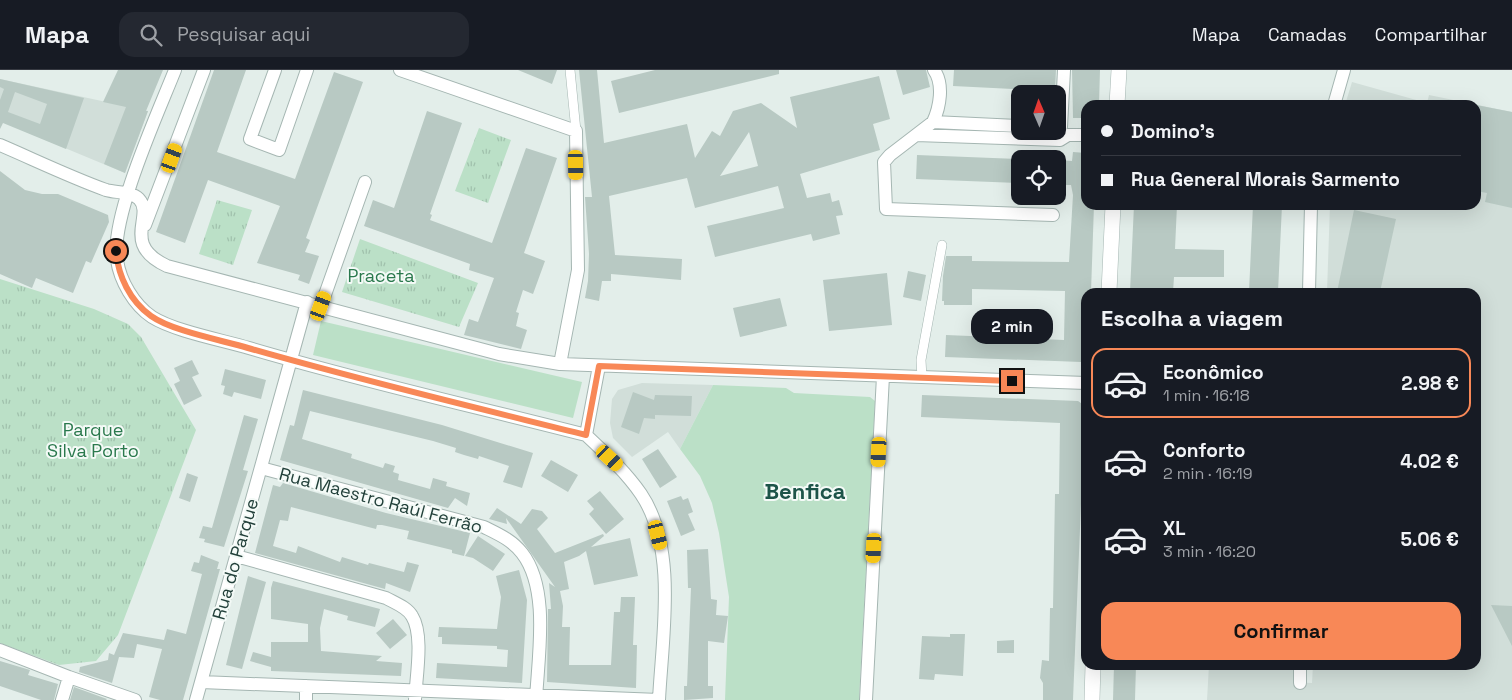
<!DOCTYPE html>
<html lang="pt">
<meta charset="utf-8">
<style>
body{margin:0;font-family:"Space Grotesk",sans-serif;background:#242831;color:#f1f3f6;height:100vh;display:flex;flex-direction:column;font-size:19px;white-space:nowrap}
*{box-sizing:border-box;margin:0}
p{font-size:16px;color:#9ea1a6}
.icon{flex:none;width:28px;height:28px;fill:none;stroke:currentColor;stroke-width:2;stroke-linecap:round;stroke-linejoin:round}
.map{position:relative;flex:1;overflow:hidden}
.details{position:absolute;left:1081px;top:218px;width:400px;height:382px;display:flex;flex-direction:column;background:#171b24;border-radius:15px;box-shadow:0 5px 20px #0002}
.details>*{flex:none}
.guide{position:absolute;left:1081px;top:30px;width:400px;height:110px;border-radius:15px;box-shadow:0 5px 20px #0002;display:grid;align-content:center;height:110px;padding:0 20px;background:#171b24}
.needle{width:32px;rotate:358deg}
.fabs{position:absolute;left:1011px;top:15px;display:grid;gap:10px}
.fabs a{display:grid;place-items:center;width:55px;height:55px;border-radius:10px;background:#171b24;box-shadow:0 5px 20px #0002;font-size:25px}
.end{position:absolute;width:22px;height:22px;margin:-11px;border:6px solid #f88857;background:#111;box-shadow:0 0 0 2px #111}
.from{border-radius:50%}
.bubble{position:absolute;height:35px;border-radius:15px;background:#171b24;box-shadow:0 5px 20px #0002;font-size:16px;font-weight:700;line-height:35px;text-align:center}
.car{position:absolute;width:15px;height:30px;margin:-15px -8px;border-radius:6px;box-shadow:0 0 4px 1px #0007;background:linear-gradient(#f5c518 24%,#345 0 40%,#f5c518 0 76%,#345 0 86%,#f5c518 0)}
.guide b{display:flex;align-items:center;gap:18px;height:48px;font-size:19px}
.guide b+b{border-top:1px solid #363941}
.guide i{width:12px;height:12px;background:#f1f3f6}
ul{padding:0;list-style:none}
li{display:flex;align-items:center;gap:15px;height:70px;margin:0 10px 8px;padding:0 10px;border:2px solid transparent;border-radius:15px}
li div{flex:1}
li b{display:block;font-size:19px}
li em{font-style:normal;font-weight:700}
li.selected{border-color:#f88857}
li>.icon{width:45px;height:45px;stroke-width:1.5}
h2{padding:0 20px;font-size:22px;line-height:60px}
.action{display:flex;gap:10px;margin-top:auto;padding:10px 20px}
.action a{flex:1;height:58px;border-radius:15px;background:#f88857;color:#111;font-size:20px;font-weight:700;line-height:58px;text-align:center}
header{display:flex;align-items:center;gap:30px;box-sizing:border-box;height:70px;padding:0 25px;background:#171b24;border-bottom:1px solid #363941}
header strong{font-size:24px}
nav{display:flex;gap:28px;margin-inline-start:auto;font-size:18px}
.search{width:350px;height:45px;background:#242831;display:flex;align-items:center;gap:12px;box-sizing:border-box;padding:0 18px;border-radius:15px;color:#9ea1a6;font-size:19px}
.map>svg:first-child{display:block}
.built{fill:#d1ded9}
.green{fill:#bbe0c7}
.park{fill:url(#park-tufts)}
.building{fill:#b8c9c3;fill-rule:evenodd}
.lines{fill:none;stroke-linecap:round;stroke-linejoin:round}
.pedestrian-casing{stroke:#a5b6b2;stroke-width:10}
.minor-casing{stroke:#a5b6b2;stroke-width:14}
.tertiary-casing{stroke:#a5b6b2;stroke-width:16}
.pedestrian{stroke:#fff;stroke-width:9}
.minor{stroke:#fff;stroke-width:12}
.tertiary{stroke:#fff;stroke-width:15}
.route{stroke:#f88857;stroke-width:6}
.labels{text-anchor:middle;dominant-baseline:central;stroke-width:4;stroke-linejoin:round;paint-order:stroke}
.park-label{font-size:18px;fill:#2a794d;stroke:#f4faf7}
.street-label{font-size:18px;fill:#22403a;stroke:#f4faf7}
.district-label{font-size:22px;font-weight:bold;fill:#1d5449;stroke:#f4faf7}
</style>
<header>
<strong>Mapa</strong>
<div class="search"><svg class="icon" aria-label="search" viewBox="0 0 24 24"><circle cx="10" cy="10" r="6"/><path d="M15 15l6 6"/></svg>Pesquisar aqui</div>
<nav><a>Mapa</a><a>Camadas</a><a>Compartilhar</a></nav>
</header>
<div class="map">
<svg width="1512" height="630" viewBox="0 0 1512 630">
<defs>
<pattern id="park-tufts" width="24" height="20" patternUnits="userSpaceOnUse" patternTransform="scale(1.25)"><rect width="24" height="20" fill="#bbe0c7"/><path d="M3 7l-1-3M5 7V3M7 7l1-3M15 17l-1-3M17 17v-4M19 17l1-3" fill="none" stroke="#a0c1ac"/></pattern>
</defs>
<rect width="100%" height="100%" fill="#e3eeea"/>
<!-- built -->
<path class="built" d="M0 9 148 41 125 103 0 51Z
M1352 12 1427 33 1429 25 1512 42V630H1207L1209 595H1294L1293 612 1312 613 1313 595H1476V222H1327L1330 135H1476V35H1345Z
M642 313 713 315 680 379 668 362 632 387 613 368 610 353 612 329 618 320Z"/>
<!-- green -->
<path class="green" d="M321 251 582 312 573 348 313 285Z
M713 315 786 318 794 323 870 327 875 331 859 630H725L729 527 719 463 712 433 700 406 680 379Z"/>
<!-- park -->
<path class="park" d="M479 58 511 70 488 133 455 121Z
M217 130 252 140 233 195 199 184Z
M360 169 478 213 459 257 342 222Z
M0 209 94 239 128 254 141 267 196 360 118 565 96 591 59 595 0 573Z"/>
<!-- building -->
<path class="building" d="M118 0H163L146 41H148L125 103 104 94 126 37 103 32Z
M214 0H246L217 82 295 109 334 2 363 12 306 168 310 170 305 182 319 186 309 214 298 210 300 205 257 193 280 136 208 110 185 173 156 162Z
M518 0H557L552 14Z
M579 0H597L604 73 687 54 695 88 712 61 720 66 733 41 761 33 797 58 790 27 879 6 890 49 873 54 880 80 800 104 807 128 830 123 832 132 839 130 843 145 836 146 840 164 813 171 811 164 715 187 707 156 784 138 778 116 695 138 687 108 609 126 615 185 682 189 681 210 611 204V211H602L599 231 585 228 588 211 589 184 585 127H592ZM749 62 758 96 720 106Z
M655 0H779V4L619 43 611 11Z
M896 0H926L930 17 903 25Z
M954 0H1056L1055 21 953 16Z
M1072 0H1100L1099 35H1086V48H1073Z
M0 9 84 28 66 79 3 53 0 59V30L4 19 0 17ZM15 22 47 34 40 54 8 42Z
M1476 35 1512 42V138L1485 132 1487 123 1476 121Z
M427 41 462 53 430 144 432 145 430 150 492 173 526 78 557 88 524 183 545 191 533 224 523 220 516 242 519 243 516 256 527 260 521 279 464 265 469 249 478 252 494 208 469 200 470 194 364 156 373 130 394 138Z
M1073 82 1086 83V135H1094L1091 222H1086V287L1081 292 945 287 946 265 1064 270 1065 221 972 219V235H944V231H942L943 206 946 186H972V191L1069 192 1073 125 1071 115H1058V90L1072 91Z
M917 85 1020 89V113L916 109Z
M0 101 25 120 42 124H58L108 145 109 152 91 193 86 191 73 223 36 208 32 218 0 204Z
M1134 135H1177L1175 179 1224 180V207H1174L1173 222H1130Z
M1253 135H1282L1278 222H1249Z
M1354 140 1396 149 1380 222H1337Z
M908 201 926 205 921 231 903 227Z
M887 203 892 255 829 261 823 210Z
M780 228 787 256 740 267 733 238Z
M192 290 199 304 192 307 202 326 184 335 174 314 180 311 174 298Z
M225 299 266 310 261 329 234 322 232 327 223 324 225 316 221 315Z
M303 320 442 355 533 383 522 418 503 412 509 396 479 386 478 389 464 385 455 382 456 378 433 371 310 341 302 369 352 384 351 388 383 398 385 393 395 396 393 402 399 404 398 410 430 419 433 408 447 412 446 416 470 423 467 436 455 428 448 438 280 390 290 355 294 356Z
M633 322 654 330 655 325 692 326 691 346 655 345V349L644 348 639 364 621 357Z
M922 325 1078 331 1085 336 1073 630H1043V613L1040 608 1042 590 1049 591 1050 538H1053L1055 424H1059L1060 353 921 347Z
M244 345 258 349 243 400 248 401 224 477 204 472 205 469 199 468 203 456 212 458Z
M658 379 677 407 660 418 642 389Z
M551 390 578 405 568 422 541 406Z
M187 403 198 407 190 432 179 428Z
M283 413 386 443 470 463 464 486 452 483V480L407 469 409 461 382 455H377L376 459 291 437 288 451 280 450 273 476 296 483 298 476 340 492 342 487 368 495 369 493 404 502 407 492 419 495 410 522 386 513 385 519 255 483 273 415 280 417Z
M600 421 624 449 606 464 589 444 594 439 587 431Z
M681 426 683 430 688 428 693 442 688 444 695 460 681 466 667 431Z
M497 438 521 454 532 439 542 441 548 448 537 459 555 483 603 464 604 466 591 477 630 468 638 506 594 515 586 481 579 486 564 492 569 519 560 521 563 536 562 557H570L569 595H611L614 542H620L621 527H635L633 575H637L636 618 547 612 548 539H551L549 513 555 517 506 448 507 454 489 449Z
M478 466 505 484 493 501 473 488 465 486Z
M708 479 711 529 717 530 716 545 728 546 724 573 708 571V616H713V628L684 630V616H687L691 518H688L687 480Z
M201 485 219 492 217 499H220L183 630H160L149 627 162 579 137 574 134 588 119 587 112 613 79 602 80 597 108 590 109 583 114 585 123 563 164 570 167 559 186 564 202 504 191 501 194 492 199 493Z
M519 500 527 530 522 613 436 608 437 593 507 597 508 580 497 579V576L442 574V567H438L439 557 497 559 501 527 496 506Z
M248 506 266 512 242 599 226 595Z
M273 511 380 539 375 557 347 550 348 546 324 539 320 558 321 581 382 586 376 591 402 593 401 606 271 601V597L250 591 253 582 271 587V572H308V554L271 549V518Z
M1491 535 1512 536V576Z
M393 549 407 565 390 579 376 563Z
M950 564H965L963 606 935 604 934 610 919 609 922 566 950 567Z
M1014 570V583H997V571Z
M0 591 30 600 28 605 58 614 54 630H41L0 616Z
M1114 595H1136L1135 630H1113Z
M74 617 107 629 106 630H70Z"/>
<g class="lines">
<!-- pedestrian casing -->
<g class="pedestrian-casing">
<path id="pedestrian" d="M570 0 576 61
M922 308 921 290 942 175"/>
</g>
<!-- minor casing -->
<g class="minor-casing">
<path id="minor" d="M175 0C158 43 110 148 117 190 120 211 134 235 152 247 174 261 222 270 249 278 360 311 473 336 586 365 605 383 625 401 641 424 678 479 662 567 659 630
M275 0 250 69 279 80 307 0
M400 0 576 61 578 200 560 294
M1334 35 1344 0
M933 52C940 37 944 14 934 0
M1020 56 933 52 890 85 884 92 886 139 1053 145
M1061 57 1064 0
M916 65 1060 70 1068 65H1086
M0 75C35 90 70 107 106 120 116 123 131 121 139 129 155 146 120 174 167 196L499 284 560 294 1086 313
M145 155 204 0
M1309 222 1311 135
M321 236 365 112
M586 365 599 296
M261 398 484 457C498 464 512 470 522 483 550 519 538 586 536 630
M236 486 386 528C395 533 407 537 412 546 424 565 416 607 415 630
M0 580 69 607 135 630
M201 612 659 630
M1300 613V595
M62 630 69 607
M196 630 307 232
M306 630V616
M866 630 883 306"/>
</g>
<!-- tertiary casing -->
<g class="tertiary-casing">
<path id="tertiary" d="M1117 35 1119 0
M1109 222 1113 135
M1092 630 1093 595"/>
</g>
<!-- pedestrian -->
<use href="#pedestrian" class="pedestrian"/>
<!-- minor -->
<use href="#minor" class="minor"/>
<!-- tertiary -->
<use href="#tertiary" class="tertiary"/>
</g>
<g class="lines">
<!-- route -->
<path class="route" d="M116 181C118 206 130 231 151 246 172 261 221 270 248 278 359 310 473 337 586 365L599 296 1012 311"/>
</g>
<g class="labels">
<!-- park labels -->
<g class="park-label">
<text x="381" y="205">Praceta</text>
<text x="93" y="359">Parque<tspan x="93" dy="21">Silva Porto</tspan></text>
</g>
<!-- street labels -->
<g class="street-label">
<text transform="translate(381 430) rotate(15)">Rua Maestro Raúl Ferrão</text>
<text transform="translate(235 489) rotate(-74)">Rua do Parque</text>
</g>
<!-- district labels -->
<g class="district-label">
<text x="805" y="421">Benfica</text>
</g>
</g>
</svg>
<div class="fabs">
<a><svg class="needle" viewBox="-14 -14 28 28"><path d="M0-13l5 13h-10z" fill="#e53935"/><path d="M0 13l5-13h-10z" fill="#9ea1a6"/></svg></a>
<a><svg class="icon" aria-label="locate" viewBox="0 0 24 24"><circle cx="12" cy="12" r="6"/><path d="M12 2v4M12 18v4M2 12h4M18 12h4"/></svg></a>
</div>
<i class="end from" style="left:116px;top:181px"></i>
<i class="end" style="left:1012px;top:311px"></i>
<div class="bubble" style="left:971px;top:239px;width:82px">2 min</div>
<i class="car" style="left:172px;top:88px;rotate:20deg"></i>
<i class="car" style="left:576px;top:95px;rotate:179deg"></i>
<i class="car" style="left:321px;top:236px;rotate:20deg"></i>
<i class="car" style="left:879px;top:382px;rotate:183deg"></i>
<i class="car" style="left:610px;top:388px;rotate:133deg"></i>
<i class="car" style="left:658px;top:465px;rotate:166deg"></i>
<i class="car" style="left:874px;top:478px;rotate:183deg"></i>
<div class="guide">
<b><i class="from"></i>Domino's</b>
<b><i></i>Rua General Morais Sarmento</b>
</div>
<section class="details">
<h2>Escolha a viagem</h2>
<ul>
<li class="selected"><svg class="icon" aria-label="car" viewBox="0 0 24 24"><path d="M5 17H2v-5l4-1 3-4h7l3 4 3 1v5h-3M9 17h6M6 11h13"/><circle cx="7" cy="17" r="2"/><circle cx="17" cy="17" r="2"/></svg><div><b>Econômico</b><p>1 min · 16:18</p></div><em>2.98 €</em></li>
<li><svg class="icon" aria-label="car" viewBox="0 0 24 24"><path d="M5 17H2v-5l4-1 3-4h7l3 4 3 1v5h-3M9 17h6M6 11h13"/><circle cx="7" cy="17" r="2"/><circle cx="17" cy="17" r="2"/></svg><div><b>Conforto</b><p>2 min · 16:19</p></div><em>4.02 €</em></li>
<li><svg class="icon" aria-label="car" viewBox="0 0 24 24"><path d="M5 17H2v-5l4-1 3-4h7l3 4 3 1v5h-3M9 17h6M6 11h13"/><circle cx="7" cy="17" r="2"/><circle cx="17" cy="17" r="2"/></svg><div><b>XL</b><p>3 min · 16:20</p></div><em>5.06 €</em></li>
</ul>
<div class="action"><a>Confirmar</a></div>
</section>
</div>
